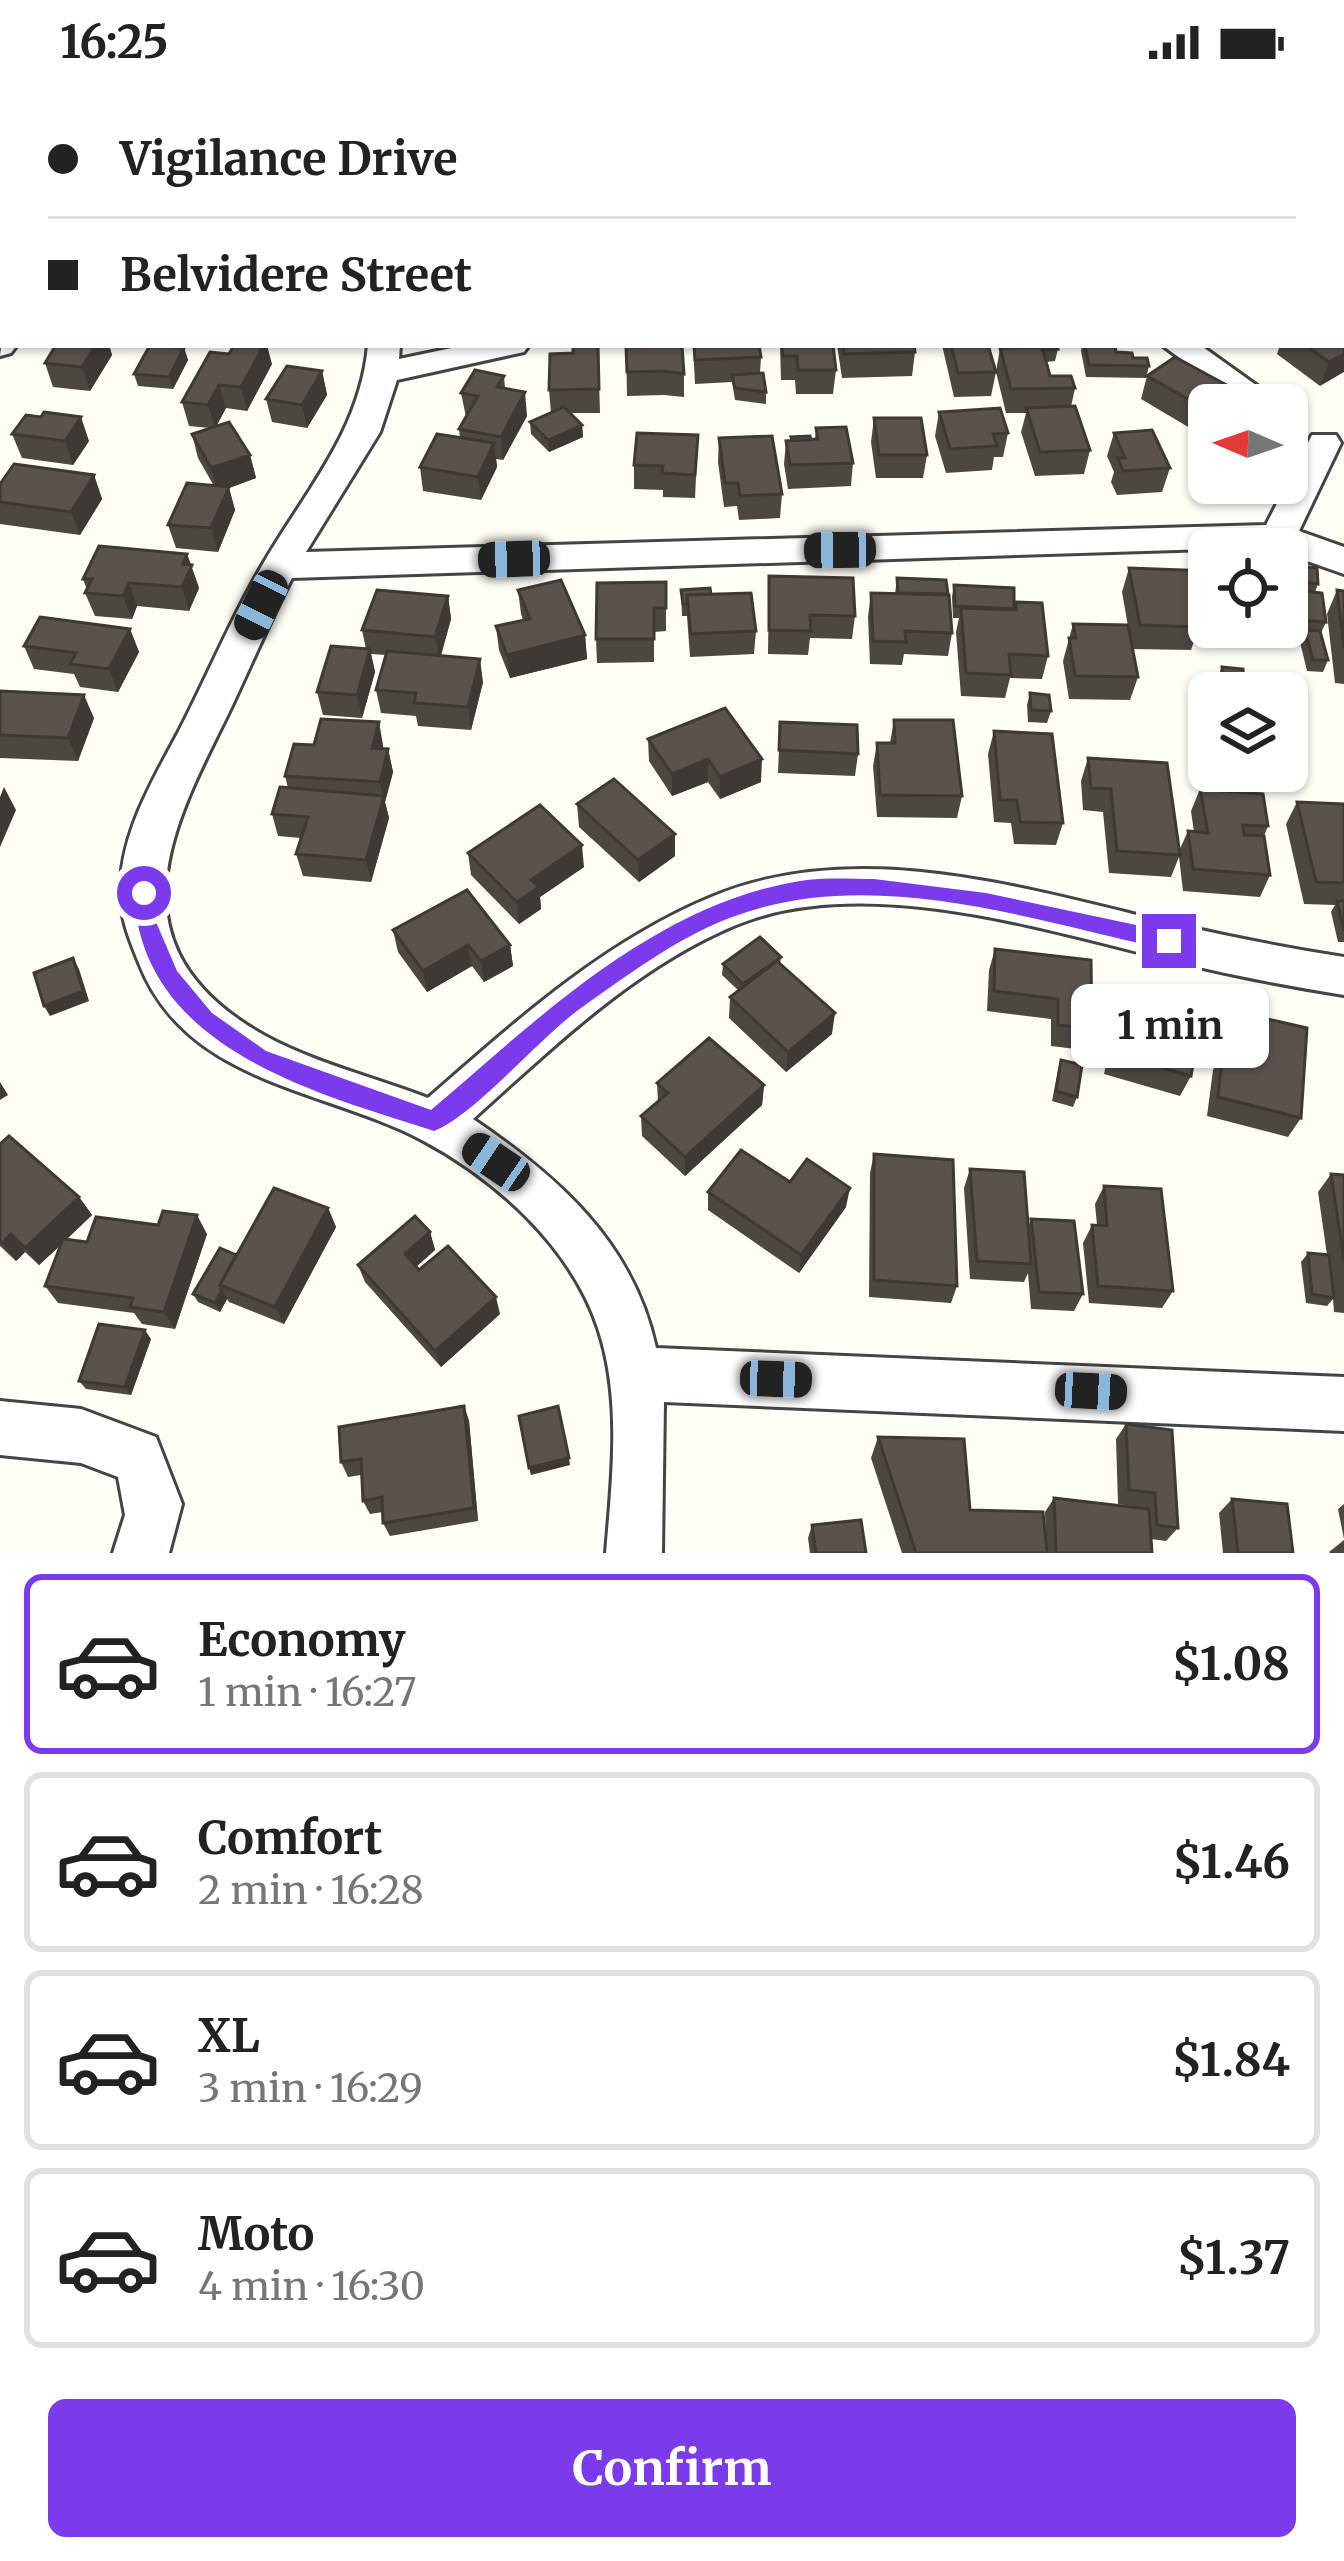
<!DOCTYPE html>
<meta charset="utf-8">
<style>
body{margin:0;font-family:Merriweather,serif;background:#f6f6f6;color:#222;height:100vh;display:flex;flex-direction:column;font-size:45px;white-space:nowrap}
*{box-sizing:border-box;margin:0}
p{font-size:39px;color:#767676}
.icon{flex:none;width:66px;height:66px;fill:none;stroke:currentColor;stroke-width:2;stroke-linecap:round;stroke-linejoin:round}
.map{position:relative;height:1469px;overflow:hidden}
.drawer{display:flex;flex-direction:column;background:#fff;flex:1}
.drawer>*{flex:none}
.banner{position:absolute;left:0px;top:0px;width:1344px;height:264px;box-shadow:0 3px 9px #0004;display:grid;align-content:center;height:264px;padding:0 48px;background:#fff}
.needle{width:78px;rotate:272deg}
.controls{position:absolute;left:1188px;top:300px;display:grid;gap:24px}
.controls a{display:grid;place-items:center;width:120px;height:120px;border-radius:18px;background:#fff;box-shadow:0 3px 9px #0004;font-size:60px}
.end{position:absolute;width:54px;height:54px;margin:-27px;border:15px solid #7c3aed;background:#fff;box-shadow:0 0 0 6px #fff}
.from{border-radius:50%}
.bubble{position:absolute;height:84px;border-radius:18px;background:#fff;box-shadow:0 3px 9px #0004;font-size:39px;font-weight:700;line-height:84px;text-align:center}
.car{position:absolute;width:36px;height:72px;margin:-36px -18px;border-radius:15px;box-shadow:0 0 9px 3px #0007;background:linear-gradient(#222 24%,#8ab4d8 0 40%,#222 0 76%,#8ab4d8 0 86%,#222 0)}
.banner b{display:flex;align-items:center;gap:42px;height:114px;font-size:45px}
.banner b+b{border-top:3px solid #e0e0e0}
.banner i{width:30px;height:30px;background:#222}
ul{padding:21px 0 0;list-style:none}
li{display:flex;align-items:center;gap:36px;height:180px;margin:0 24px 18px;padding:0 24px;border:6px solid #e0e0e0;border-radius:18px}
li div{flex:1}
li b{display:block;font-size:45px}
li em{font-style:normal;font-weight:700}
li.current{border-color:#7c3aed}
li>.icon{width:108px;height:108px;stroke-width:1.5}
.primary-button{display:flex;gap:24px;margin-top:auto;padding:24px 48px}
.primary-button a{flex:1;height:138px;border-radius:18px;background:#7c3aed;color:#fff;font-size:48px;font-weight:700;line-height:138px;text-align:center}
.status{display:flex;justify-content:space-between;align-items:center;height:84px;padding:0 60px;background:#fff;direction:ltr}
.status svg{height:33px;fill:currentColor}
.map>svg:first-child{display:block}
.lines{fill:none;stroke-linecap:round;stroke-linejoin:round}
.street-casing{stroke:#444;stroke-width:6}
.street{fill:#fff;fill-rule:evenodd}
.wall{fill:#4d4742}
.shaded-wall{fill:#3f3936}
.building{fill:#5a524d;stroke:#3f3936;stroke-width:3}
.route{fill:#7c3aed}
</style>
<div class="status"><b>16:25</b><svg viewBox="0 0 49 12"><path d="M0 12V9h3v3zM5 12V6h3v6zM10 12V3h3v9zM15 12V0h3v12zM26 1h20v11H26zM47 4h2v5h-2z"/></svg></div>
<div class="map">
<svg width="1344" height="1469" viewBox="0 0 1344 1469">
<rect width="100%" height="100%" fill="#fffdf5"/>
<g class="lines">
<!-- street casing -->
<g class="street-casing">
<path id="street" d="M54 0H82V3H54Z
M372 0H400L370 3Z
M551 0H582L584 3H553Z
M650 0H678L649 3Z
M1083 0H1111L1112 3H1084Z
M0 202H3V221H0Z
M3 248V261H17L11 269 0 272Z
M368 261H400L399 275 466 261H529L524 268 397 296 380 348 306 468 1266 441 1312 351H1336L1341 359 1299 447 1344 463V490L1287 470V465H1209L292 494C269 538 250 584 229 628 175 737 113 849 241 937 296 975 366 990 428 1014 515 938 602 859 709 814 856 751 1027 805 1174 840 1230 853 1287 864 1344 873V911C1287 902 1230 891 1174 877 1045 846 865 788 736 841 635 883 553 963 473 1035 558 1093 633 1158 656 1264L1344 1293V1347L664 1318 662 1469H606C612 1396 622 1315 598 1244 571 1163 496 1095 422 1056 323 1004 186 1000 139 879 131 859 123 840 121 819 116 758 150 701 178 649 206 595 229 539 259 487 301 412 360 350 368 261Z
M1162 261H1200L1284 321H1244Z
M0 1317 81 1325 156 1353 182 1420 169 1469H113L125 1431 118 1393 81 1379 0 1371Z"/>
</g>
<!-- street -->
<use href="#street" class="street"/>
</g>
<!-- wall -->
<path class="wall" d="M1144 0H1185L1184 3H1144Z
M1335 0H1344V18H1341V3H1334Z
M3 5V46H0V6Z
M1341 27H1344V70H1341Z
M1341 92 1344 93V149H1341Z
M56 261H109L112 271 90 307 53 303 45 279Z
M598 261 600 329H571L582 341 583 353 549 368 531 350 530 338 551 329 549 306 573 269Z
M693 261 761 273 760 289 766 308V320L735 316 732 298 695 300Z
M780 261H833L836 286 833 310H796L795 296H781Z
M837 261H914L915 268 912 292 842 294Z
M942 261H988L996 288 991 312 954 313Z
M1019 261H1057L1058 265 1055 277 1046 278 1050 292 1075 304 1071 323 1090 366 1084 390 1035 392 1021 348 1026 329H1006L996 288 1000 264H1020Z
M1082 261H1115L1116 268 1149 282 1146 294 1086 293 1081 267Z
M1280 261H1341L1320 302 1277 270Z
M626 263 684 290V313L664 311 627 312Z
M184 264 188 276 173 305 138 302 134 290Z
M210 268 272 280 247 327 226 324 216 342 250 371 256 394 229 404 235 426 218 468 176 464 168 441 214 402 198 374 192 350 210 344 189 342 182 318Z
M322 287 327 311 307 344 272 338 266 315Z
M504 292 505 304 527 332 503 376 496 375 497 383 481 416 423 407 420 383 460 354 459 345 466 333 461 309Z
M1147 292 1209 321V336L1195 347 1141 315Z
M939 328 1008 349 1003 373H994L992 386 946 389 935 352Z
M874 334 927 371 923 394H876L871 358Z
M816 344 853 379 851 402 788 405 784 380 786 357 815 355Z
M1114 349 1170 384 1162 408 1117 411 1111 398 1114 388 1107 372Z
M12 350 89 357 73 381 22 374Z
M691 351H698L695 414 663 413V406L634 405V381Z
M719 354 782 410 780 434 739 436 737 422 724 423 718 378Z
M1209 357V397L1201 396Z
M94 391 102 415 80 451 0 440V400Z
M1218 399H1267L1260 416 1237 411 1238 403Z
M187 470 199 504 189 527 137 522 132 535 95 532 85 509 87 506 83 495Z
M1294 481 1318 500 1315 508 1326 538 1321 549 1328 576 1323 588 1307 587 1300 558 1304 548 1294 547 1291 518 1294 510 1291 509 1289 492Z
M1129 484 1209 487V543H1214L1211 550 1197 549 1191 566 1132 565 1122 508Z
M769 492 855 532 852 555 810 554 808 571 768 570Z
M897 494 952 549 948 572 904 570 902 581 870 580 868 533 871 509 895 510Z
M666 498V547L654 548V578L597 579 596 555Z
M954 501 1015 519 1048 572 1042 595 1010 594 1005 614 961 612 956 548 959 534H953L952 513Z
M518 506 585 551 587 575 510 594 499 566 496 542 523 536 521 530Z
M681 506 711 510 756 547 754 570 690 573 687 532H682Z
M1337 506 1344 507V600L1335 599 1327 530Z
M448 512 451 535 441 572 483 598 471 646 418 642 416 632 381 629 376 606 386 571 371 570 375 588 362 634 323 631 317 608 366 565 362 546Z
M1073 540 1138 593 1130 616 1069 615 1063 577Z
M1230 543H1282L1280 547H1274L1269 559 1244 557 1242 544Z
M130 545 139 568 118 608 80 603 74 590 34 585 24 562Z
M1222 583 1244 609H1218L1217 595Z
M0 607 94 634 78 677 0 674Z
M1030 609 1051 627 1047 639 1028 638 1027 621Z
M725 624 761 698 720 715 708 698 672 712 649 677 648 655Z
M894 636 962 712 957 734 877 733 873 682 877 659H890Z
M780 638 858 670 855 692 778 689Z
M994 647 1063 739 1056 761 1014 760 1011 739 994 738 988 670Z
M383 661V665H388L393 688 385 718 389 734 371 798 303 792 296 770 301 754 278 752 272 730 288 704 285 692Z
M1088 674 1179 767 1188 747 1194 748 1191 727 1200 705 1268 742 1264 752 1270 791 1260 813 1183 807 1179 773 1171 793 1109 789 1103 728 1083 726 1081 697Z
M1297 718 1344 720V858H1338L1331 828 1335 821 1304 820 1286 740Z
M577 720 675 750V772L639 798 579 743Z
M468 769 584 783 540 813 541 825 519 840 471 791Z
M393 846 510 861 513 882 484 898 472 882 427 908 398 868Z
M995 865 1091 876 1092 945 1084 966 1051 962V935L987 927 989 886Z
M781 873 780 880 832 950 786 988 729 934 730 913 739 907 722 891 723 880Z
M1123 918 1191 992 1180 1012 1104 990 1115 938Z
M1246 930 1301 1034 1288 1053 1207 1032 1213 986 1223 966 1233 968 1235 950Z
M1061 976 1077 1013 1073 1023 1052 1017 1058 986Z
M657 999 764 1001 762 1021 685 1092 642 1052 641 1032 658 1018Z
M0 1060 79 1113 92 1131 67 1155 87 1158 207 1150 175 1245 142 1240 134 1229 58 1219 45 1202 61 1161 39 1181 25 1168 16 1177 0 1162Z
M874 1070 957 1202 951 1219 869 1213 870 1089Z
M970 1085 1028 1143 1031 1135 1083 1210 1074 1227 1031 1225 1028 1189 1024 1198 970 1195 964 1104Z
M1331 1090 1344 1091V1229L1334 1228 1333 1215 1327 1222 1306 1219 1301 1178 1308 1169 1327 1171 1318 1108Z
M790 1098 846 1123 799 1189 708 1126V1108Z
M1104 1102 1173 1207 1162 1224 1089 1219 1083 1159 1092 1141H1097L1095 1120Z
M328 1124 336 1143 284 1240 229 1218 227 1215 220 1228 198 1218 193 1210 236 1171Z
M430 1148 435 1166 416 1183 419 1186 500 1230 441 1283 365 1198 358 1181Z
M151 1255 131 1311 86 1305 79 1297Z
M464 1322 469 1337 478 1437 390 1452 383 1439V1428L370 1430 363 1417 361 1391 348 1393 341 1378Z
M1126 1340 1178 1444 1166 1457 1151 1455 1152 1469H902L871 1374 878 1353 970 1426 1046 1459 1045 1428 1054 1414 1144 1424 1118 1420 1116 1355Z
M1232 1415 1293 1469H1223L1219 1429Z
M1344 1420V1455L1338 1425Z
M812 1441 866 1469H810L808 1454Z
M1344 1456V1469H1330L1329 1468Z"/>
<!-- shaded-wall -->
<path class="shaded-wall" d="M497 0H529V3H497Z
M635 0H656V2L635 3Z
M96 261H109L112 271 90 307 82 283Z
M264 261H267L272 280 247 327 241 303Z
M184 264 188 276 173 305 169 293Z
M1344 270V288L1320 302 1329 278Z
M322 287 327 311 307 344 302 321Z
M219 301 226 324 215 345 208 321Z
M1230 303 1224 321H1209V336L1195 347 1202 323Z
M525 308 527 332 503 376 501 353Z
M81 333 89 357 73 381 65 357Z
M582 341 583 353 549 368 548 356Z
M494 359 497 383 481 416 478 393Z
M250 371 256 394 229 404 235 426 218 468 211 444 217 407 211 384Z
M94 391 102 415 80 451 71 428Z
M187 470 199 504 189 527 182 503 183 480Z
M129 499 137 522 132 535 123 512Z
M448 512 451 535 439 576 435 553Z
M130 545 139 568 118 608 109 585Z
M585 551 587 575 510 594 507 571Z
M370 565 375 588 362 634 357 611Z
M480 575 483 598 471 646 468 623Z
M84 611 94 634 78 677 68 654Z
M379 638 383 661 377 686 372 664Z
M388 665 393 688 385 718 389 734 371 798 366 776 383 714 380 698Z
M708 675V698L672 712V690Z
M762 675 761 698 720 715V693Z
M4 703 16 726 0 763V713Z
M675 750V772L639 798 638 776Z
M582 761 584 783 540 813 541 825 519 840 517 818 531 796Z
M468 861 472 882 427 908 423 887Z
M510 861 513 882 484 898 481 877Z
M73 874 79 885 89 917 50 932 44 922Z
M835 929 832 950 786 988 788 968Z
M0 998 8 1011 0 1016Z
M764 1001 762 1021 685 1092V1073Z
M850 1104 846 1123 799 1189 801 1171Z
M79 1113 92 1131 39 1181 25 1164Z
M328 1124 336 1143 284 1240 275 1223Z
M197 1131 207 1150 175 1245 164 1228Z
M430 1148 435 1166 411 1187 405 1170Z
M11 1150 25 1168 16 1177 2 1159Z
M222 1206 227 1215 220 1228 215 1219Z
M496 1213 500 1230 441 1283 435 1267Z
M145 1246 151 1255 131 1311 125 1303Z
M464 1322 469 1337 478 1437 474 1424Z
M569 1374 570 1381 531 1391 529 1384Z"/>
<!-- building -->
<path class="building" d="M153 0H186V3H152Z
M806 0H808L836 3H806Z
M959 0H1015L1016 3H960Z
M1024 0H1078V3H1025Z
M3 5V23H0V6Z
M1341 27H1344V46L1341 45Z
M0 65H3V81L0 82Z
M1341 92 1344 93V124H1341Z
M1341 248 1344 250V270L1329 278 1305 261H1341Z
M56 261H96L82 283 45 279Z
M150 261 184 264 169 293 134 290Z
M234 261H264L241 303 219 301 208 321 182 318 210 268 229 270Z
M573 261H598L599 305 549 306 550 270 573 269Z
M694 261H759L761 273 695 276Z
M782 261H833L836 286H798L797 272H783Z
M843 261H914L915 268 844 270Z
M951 261H988L996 288 958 289Z
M1026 261H1057L1058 265 1042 266V263H1027Z
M1085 261H1115L1116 268 1132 269 1133 274H1147L1149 282 1089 281Z
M682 262 684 290 664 287 627 288 626 263Z
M1042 263 1050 292H1071L1075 304 1011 305 1000 264Z
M1175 273 1230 303 1202 323 1147 292Z
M287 282 322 287 302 321 266 315Z
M475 286 504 292 497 303 525 308 501 353 459 345 478 312 461 309Z
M763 289 766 308 735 304 732 291Z
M1075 322 1090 366 1040 368 1026 324Z
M564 323 582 341 548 356 530 338Z
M1000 324 1008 349 993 350 997 362 950 365 939 328Z
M44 328 81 333 65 357 12 350 26 331 41 333Z
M874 334H921L927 371H879Z
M229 338 250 371 211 384 192 350Z
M846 343 853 379 790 381 786 357 818 355 816 344Z
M1152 346 1170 384 1123 387 1118 374H1125L1114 349Z
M637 349 698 351 695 391 662 389 663 382 634 381Z
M437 350 494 359 478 393 420 383Z
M772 352 782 410 740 412 738 399H725L719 354Z
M810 352 811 356H792L791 353Z
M14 380 94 391 71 428 0 418V400Z
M187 399 229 403 211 444 168 441Z
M99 462 187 470 183 480 192 481 182 503 129 499 123 512 85 509 92 495H83Z
M1294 481 1317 484 1318 500 1296 497Z
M1129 484 1209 487V526H1195L1199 543 1140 541Z
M769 492 853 494 855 532 810 531 811 547 769 546Z
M897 494 946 496 948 510 898 509Z
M561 496 585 551 507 571 496 542 530 535 518 506Z
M666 498V524H654V555H596L597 499Z
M954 501 1014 504V525L955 522Z
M710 504 711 510 687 511V520H683L681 506Z
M377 506 448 512 435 553 362 546Z
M1296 506 1322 509 1326 538 1299 536Z
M1337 506 1344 507V564Z
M751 509 756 547 691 550 687 511Z
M871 509 949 511 952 549 905 547 906 558 873 557Z
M1016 518 1042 519 1048 572 1009 570 1011 591 966 589 961 524 1016 526Z
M40 533 130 545 109 585 70 580 76 569 24 562Z
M1073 540 1128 541 1138 593 1075 592 1069 554H1076Z
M1305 546 1320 547 1328 576H1313Z
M331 562 370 565 357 611 317 608Z
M387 567 480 575 468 623 414 619 416 609 376 606Z
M1222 583 1243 585 1244 609 1223 607Z
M0 607 84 611 68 654 0 651Z
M1030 609 1049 611 1051 627 1031 626Z
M725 624 762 675 720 693 708 675 672 690 648 655Z
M321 635 379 638 372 664 388 665 380 698 285 692 294 660 314 661Z
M894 636H953L962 712 880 711 877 659H895Z
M780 638 857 641 858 670 779 666Z
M994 647 1052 650 1063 739 1020 738 1017 716H1000Z
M1088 674 1167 679 1180 771 1117 767 1111 705 1091 704Z
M614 695 675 750 638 776 577 720Z
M280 703 384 712 366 776 296 770 308 733 272 730Z
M1200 705 1263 710 1268 742 1243 741 1244 751 1264 752 1270 791 1193 785 1188 747 1208 749Z
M1297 718 1344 720V799L1316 798Z
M540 721 582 761 531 796 539 803 517 818 468 769Z
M467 806 510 861 481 877 468 861 423 887 393 846Z
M1337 817H1344V847Z
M760 853 781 873 743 900 723 880Z
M995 865 1091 876 1092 945 1058 941V915L994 907Z
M73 874 83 907 44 922 34 889Z
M777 877 835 929 788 968 730 913Z
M1123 918 1200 939 1191 992 1113 970Z
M1246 930 1307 944 1301 1034 1218 1013 1223 966 1242 971Z
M709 954 764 1001 685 1073 641 1032 668 1009 657 999Z
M1061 976 1082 981 1077 1013 1056 1007Z
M9 1052 79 1113 25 1164 11 1150 2 1159 0 1157V1060Z
M741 1066 790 1098 807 1075 850 1104 801 1171 708 1108Z
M874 1070 953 1076 957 1202 874 1196Z
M970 1085 1024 1088 1031 1180 977 1177Z
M1331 1090 1344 1091V1177Z
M1104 1102 1161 1105 1173 1207 1098 1202 1092 1141 1107 1142Z
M274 1104 328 1124 275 1223 220 1201Z
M163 1127 197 1131 164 1228 130 1223 133 1214 45 1202 63 1155 87 1158 96 1133 158 1141Z
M415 1132 430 1148 405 1170 419 1186 448 1162 496 1213 435 1267 358 1181Z
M1031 1135 1074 1137 1083 1210 1039 1208Z
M220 1164 236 1171 220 1201 222 1206 215 1219 193 1210Z
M1308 1169 1329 1171 1334 1214 1312 1210Z
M99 1240 145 1246 125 1303 79 1297Z
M464 1322 474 1424 383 1439 382 1413 363 1417 361 1375 341 1378 339 1343Z
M558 1322 569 1374 529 1384 519 1332Z
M1126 1340 1172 1346 1178 1444 1157 1441 1155 1409 1129 1406Z
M878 1353 964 1355 970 1426 1043 1428 1047 1469H916Z
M1054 1414 1149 1425 1152 1469H1056Z
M1232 1415 1287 1420 1293 1469H1238Z
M861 1436 866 1469H816L812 1441Z"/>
<!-- route -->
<path class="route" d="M874 795 986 809 1169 848 1179 857 1169 866C1032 836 875 782 738 831 682 850 629 890 581 924 540 953 475 1031 434 1047 313 1008 141 964 134 809L144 801 151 804 156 838 177 887 212 929 266 967 431 1026C539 934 654 821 800 797 824 793 850 795 874 795Z"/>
</svg>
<div class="controls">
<a><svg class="needle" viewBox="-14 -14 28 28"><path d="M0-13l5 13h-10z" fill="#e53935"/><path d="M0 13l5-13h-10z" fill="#767676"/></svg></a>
<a><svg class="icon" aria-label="locate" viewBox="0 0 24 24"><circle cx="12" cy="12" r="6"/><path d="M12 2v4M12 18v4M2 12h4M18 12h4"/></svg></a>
<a><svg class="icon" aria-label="layers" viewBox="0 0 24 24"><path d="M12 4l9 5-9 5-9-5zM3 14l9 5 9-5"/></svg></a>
</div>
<i class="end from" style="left:144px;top:809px"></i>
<i class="end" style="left:1169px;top:857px"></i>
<div class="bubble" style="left:1071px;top:900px;width:198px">1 min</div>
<i class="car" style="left:840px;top:466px;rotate:269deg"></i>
<i class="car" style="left:514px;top:475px;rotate:268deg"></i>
<i class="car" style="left:261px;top:521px;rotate:206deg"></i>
<i class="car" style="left:496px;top:1078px;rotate:304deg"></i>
<i class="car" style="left:776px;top:1295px;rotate:92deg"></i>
<i class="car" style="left:1091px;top:1307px;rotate:93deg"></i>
<div class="banner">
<b><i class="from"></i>Vigilance Drive</b>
<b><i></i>Belvidere Street</b>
</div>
</div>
<section class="drawer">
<ul>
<li class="current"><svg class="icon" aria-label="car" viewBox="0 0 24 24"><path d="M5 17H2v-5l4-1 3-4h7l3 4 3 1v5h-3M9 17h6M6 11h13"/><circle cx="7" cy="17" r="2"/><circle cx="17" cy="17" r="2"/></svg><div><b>Economy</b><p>1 min · 16:27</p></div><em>$1.08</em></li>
<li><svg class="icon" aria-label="car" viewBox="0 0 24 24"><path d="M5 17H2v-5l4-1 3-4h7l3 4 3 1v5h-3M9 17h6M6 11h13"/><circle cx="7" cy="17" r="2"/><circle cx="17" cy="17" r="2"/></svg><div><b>Comfort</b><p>2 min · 16:28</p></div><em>$1.46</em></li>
<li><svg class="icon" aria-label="car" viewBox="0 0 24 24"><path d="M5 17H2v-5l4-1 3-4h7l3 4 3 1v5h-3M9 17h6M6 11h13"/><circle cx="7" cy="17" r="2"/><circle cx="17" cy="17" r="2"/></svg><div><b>XL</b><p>3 min · 16:29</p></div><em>$1.84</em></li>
<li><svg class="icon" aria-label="car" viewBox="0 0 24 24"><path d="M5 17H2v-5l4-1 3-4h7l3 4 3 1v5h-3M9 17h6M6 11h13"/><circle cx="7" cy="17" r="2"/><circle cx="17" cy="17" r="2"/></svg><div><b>Moto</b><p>4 min · 16:30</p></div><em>$1.37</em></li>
</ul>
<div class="primary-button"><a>Confirm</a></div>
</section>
